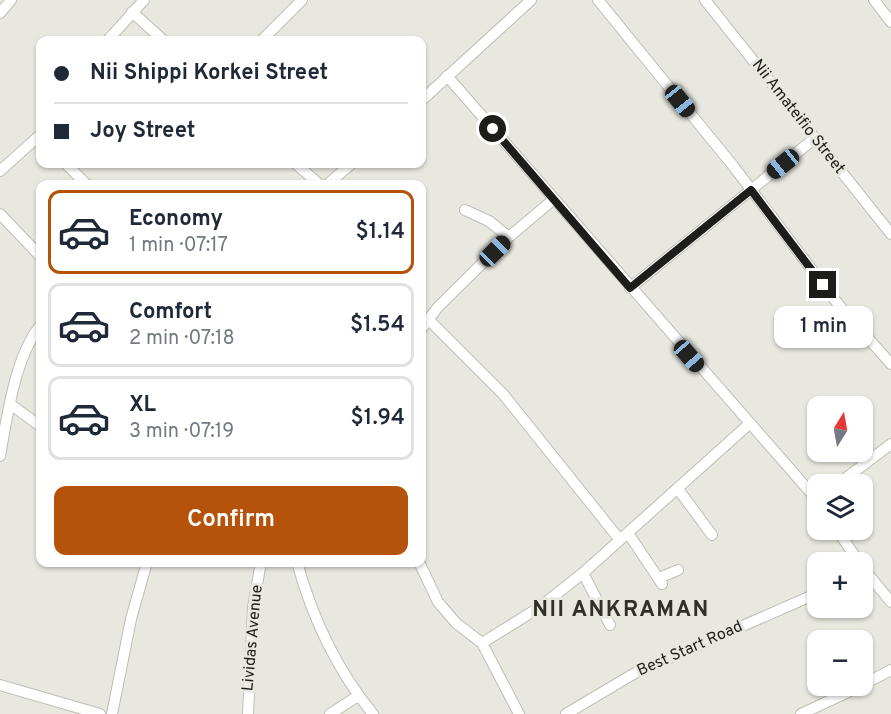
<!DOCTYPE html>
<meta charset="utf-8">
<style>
body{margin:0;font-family:Overpass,sans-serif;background:#f6f6f7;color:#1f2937;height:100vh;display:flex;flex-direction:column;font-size:22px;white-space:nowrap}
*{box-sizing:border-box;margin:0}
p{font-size:20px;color:#747a83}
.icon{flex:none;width:33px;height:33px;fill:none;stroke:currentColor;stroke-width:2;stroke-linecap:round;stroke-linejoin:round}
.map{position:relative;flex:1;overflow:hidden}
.sheet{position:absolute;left:36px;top:180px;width:390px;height:387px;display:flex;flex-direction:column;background:#fff;border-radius:12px;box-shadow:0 2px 4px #0004}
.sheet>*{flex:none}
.hud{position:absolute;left:36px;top:36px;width:390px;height:132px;border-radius:12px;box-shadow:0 2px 4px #0004;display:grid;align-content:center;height:132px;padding:0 18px;background:#fff}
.needle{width:39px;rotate:11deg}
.fabs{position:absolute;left:807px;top:396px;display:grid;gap:12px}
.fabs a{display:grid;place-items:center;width:66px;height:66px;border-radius:12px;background:#fff;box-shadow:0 2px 4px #0004;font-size:30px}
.end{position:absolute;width:27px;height:27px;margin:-14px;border:8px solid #1d1d1a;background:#fff;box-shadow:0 0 0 3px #fff}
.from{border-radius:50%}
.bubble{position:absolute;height:42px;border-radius:12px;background:#fff;box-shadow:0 2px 4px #0004;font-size:20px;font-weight:600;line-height:42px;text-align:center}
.car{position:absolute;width:18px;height:36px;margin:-18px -9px;border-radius:8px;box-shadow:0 0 4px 2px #0007;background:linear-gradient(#222 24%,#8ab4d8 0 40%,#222 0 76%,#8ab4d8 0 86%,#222 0)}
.hud b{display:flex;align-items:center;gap:21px;height:57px;font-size:22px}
.hud b+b{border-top:2px solid #e0e1e3}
.hud i{width:15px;height:15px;background:#1f2937}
ul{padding:10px 0 0;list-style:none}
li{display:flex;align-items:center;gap:18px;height:84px;margin:0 12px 9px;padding:0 6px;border:3px solid #e0e1e3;border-radius:12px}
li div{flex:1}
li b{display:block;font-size:22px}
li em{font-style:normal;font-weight:600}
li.active{border-color:#b45309}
li>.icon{width:54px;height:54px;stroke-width:1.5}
.button{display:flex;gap:12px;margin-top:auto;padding:12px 18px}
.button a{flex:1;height:69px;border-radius:12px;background:#b45309;color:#fff;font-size:24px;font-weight:600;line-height:69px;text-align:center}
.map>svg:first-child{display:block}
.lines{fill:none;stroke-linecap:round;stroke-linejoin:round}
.minor-casing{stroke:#bebdb5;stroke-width:12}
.minor{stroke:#fff;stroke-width:10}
.route{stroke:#1d1d1a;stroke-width:8}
.labels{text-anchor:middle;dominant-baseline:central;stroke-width:6;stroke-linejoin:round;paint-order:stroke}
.street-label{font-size:16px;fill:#1d1d1a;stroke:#e9e8e0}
.district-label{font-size:22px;font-weight:bold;letter-spacing:1.5px;fill:#302f29;stroke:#e9e8e0}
</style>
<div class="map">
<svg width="891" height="714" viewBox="0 0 891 714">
<rect width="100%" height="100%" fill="#e9e8e0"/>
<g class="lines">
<!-- minor casing -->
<g class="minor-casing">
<path id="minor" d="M598 0 734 167 838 304 891 364
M705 0 891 234
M874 0 891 22
M132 12 163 40
M0 13 11 0
M108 40 144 0
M262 40 302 0
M447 76 818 501
M422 100 531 0
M66 164 86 184
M296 164 319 184
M0 171 40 135
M328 184 351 164
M465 210 489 221 509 237
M0 214 40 256
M630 288 815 138
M429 320 503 394 620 540
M422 328 438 307 509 237 554 199
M10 404 40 426
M0 456C7 417 15 357 40 326
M838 484 891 444
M678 489 712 535
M837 530 859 562
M628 533 662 584
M297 562C312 617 337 670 373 714
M419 562 438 602 456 623 482 643 519 714
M862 567 891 602
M583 573 610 625
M659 578 678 570
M482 643 540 607 583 573 748 425
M0 685 100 714
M862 685 891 670
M112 714 131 619 147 562
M248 714 253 607 261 562
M330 714 358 696
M566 714 635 673 818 593
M801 714 861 686"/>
</g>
<!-- minor -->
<use href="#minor" class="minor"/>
</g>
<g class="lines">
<!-- route -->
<path class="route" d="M493 129 630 288 751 190 823 285"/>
</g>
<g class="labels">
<!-- street labels -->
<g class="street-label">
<text transform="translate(798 117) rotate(52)">Nii Amateifio Street</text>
<text transform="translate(253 638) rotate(-85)">Lividas Avenue</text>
<text transform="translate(690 649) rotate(-24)">Best Start Road</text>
</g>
<!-- district labels -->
<g class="district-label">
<text x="621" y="610">NII ANKRAMAN</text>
</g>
</g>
</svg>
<div class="fabs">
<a><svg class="needle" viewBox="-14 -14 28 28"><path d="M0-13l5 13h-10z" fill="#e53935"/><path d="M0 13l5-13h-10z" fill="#747a83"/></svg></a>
<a><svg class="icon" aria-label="layers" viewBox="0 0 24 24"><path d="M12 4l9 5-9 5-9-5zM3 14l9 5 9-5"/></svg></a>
<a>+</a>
<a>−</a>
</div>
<i class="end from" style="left:493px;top:129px"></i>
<i class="end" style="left:823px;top:285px"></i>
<div class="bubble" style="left:774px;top:306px;width:99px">1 min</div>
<i class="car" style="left:680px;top:101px;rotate:141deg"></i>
<i class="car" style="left:783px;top:164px;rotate:231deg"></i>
<i class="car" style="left:495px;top:251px;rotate:45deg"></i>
<i class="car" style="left:689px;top:356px;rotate:139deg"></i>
<div class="hud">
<b><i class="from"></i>Nii Shippi Korkei Street</b>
<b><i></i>Joy Street</b>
</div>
<section class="sheet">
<ul>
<li class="active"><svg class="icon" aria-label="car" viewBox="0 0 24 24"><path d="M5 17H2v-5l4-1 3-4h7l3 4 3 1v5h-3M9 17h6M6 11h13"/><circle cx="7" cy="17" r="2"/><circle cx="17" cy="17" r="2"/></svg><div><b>Economy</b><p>1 min · 07:17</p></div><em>$1.14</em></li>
<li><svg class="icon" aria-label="car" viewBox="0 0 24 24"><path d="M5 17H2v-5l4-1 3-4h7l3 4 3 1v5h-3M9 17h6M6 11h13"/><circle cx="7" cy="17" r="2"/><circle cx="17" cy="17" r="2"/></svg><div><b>Comfort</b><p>2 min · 07:18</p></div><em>$1.54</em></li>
<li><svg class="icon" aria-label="car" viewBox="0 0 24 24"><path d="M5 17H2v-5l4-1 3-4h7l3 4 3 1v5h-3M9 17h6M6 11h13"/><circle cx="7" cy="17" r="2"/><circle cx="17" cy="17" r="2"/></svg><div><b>XL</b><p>3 min · 07:19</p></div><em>$1.94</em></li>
</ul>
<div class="button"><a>Confirm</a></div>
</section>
</div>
